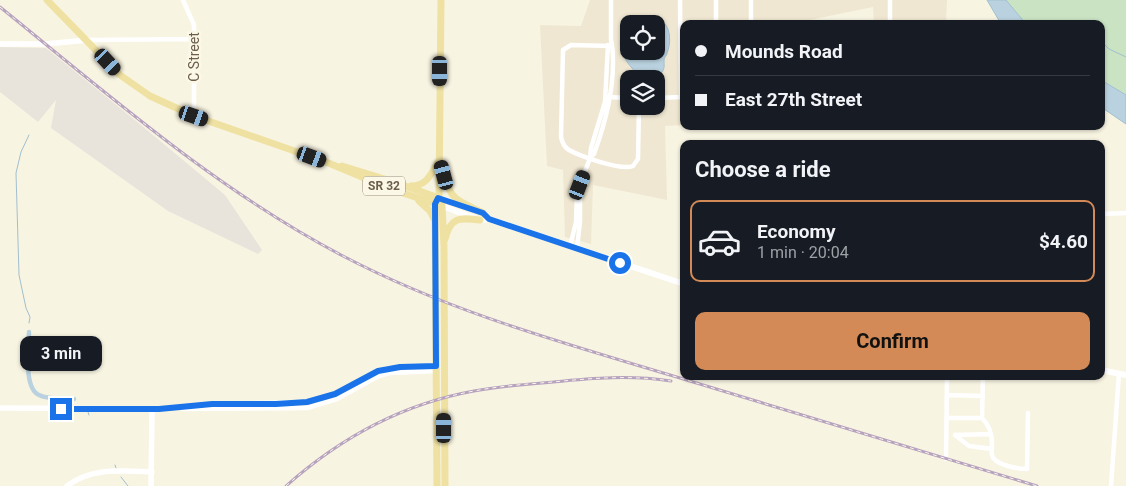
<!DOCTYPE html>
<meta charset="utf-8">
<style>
body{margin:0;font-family:Roboto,sans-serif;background:#20242c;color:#f1f3f6;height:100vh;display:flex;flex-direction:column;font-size:19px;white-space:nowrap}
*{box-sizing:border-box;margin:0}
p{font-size:16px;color:#9ea1a6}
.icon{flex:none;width:28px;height:28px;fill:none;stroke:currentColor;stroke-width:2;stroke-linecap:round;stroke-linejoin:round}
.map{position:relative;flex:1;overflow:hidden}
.drawer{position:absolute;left:680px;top:140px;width:425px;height:240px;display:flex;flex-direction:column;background:#171b24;border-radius:10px;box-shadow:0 1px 4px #0004}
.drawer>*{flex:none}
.top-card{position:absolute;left:680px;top:20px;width:425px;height:110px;border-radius:10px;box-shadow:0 1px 4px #0004;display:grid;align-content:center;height:110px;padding:0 15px;background:#171b24}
.fabs{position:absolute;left:620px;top:15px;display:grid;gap:10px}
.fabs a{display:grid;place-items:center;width:45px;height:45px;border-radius:10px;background:#171b24;box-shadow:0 1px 4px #0004;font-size:25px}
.end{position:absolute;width:22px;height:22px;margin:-11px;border:6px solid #1a73e8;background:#fff;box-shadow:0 0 0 2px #fff}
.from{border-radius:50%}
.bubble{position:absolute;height:35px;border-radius:10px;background:#171b24;box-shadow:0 1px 4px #0004;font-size:16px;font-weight:700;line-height:35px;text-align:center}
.car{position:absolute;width:15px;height:30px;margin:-15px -8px;border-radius:6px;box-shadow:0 0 4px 1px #0007;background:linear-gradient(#222 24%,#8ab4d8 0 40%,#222 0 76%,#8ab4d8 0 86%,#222 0)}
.top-card b{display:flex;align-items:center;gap:18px;height:48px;font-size:19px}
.top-card b+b{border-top:1px solid #363941}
.top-card i{width:12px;height:12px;background:#f1f3f6}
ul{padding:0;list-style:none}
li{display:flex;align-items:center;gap:15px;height:82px;margin:0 10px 8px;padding:0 5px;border:2px solid transparent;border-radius:10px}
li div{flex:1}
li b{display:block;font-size:19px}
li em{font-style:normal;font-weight:700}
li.on{border-color:#d38a56}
li>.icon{width:45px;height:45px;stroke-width:1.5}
h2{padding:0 15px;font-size:22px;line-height:60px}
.cta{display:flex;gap:10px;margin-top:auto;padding:10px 15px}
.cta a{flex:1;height:58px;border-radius:10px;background:#d38a56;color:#111;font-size:20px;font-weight:700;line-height:58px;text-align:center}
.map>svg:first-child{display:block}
.residential{fill:#efe7d1;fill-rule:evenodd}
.industrial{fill:#e8e4dc}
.green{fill:#cae3c3}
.water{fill:#bad2df;stroke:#a1bfcf;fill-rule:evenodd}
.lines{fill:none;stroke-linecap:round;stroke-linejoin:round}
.stream{stroke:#a1bfcf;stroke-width:1}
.canal{stroke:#bad2df;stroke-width:4.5}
.minor{stroke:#fff;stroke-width:4.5}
.tertiary{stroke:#fff;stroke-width:5.5}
.secondary{stroke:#fff;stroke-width:6}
.primary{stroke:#efe1a2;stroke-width:7}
.rail-casing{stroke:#b7a3bf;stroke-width:3}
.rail{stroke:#fcf8e7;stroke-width:1;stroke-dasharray:4;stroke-linecap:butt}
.route{stroke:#1a73e8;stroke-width:6}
.labels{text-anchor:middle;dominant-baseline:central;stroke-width:5;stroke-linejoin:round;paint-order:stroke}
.shield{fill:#fcf8e7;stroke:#978c7a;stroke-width:1}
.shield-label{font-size:12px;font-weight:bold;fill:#6c5e4c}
.street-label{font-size:14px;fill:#6c5e4c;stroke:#fcf8e7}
</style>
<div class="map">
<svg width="1126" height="486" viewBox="0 0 1126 486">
<rect width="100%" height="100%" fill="#f8f4e2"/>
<!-- residential -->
<path class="residential" d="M590 0H947L946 24H874L873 7 790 24H684V125L665 126 667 200 593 185 591 244 565 237 563 170 547 166 540 25 581 26ZM629 24H656V51H629ZM629 79H656V106H629Z"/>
<!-- industrial -->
<path class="industrial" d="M0 47 46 48 141 125 225 195 262 250 258 254 168 211 51 128 56 100 38 122 0 92Z"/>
<!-- green -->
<path class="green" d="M1006 0H1126V95L1101 80V24H1026Z"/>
<!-- water -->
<path class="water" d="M987 0H1006L1026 24H1001Z
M633 20 663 22C671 28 671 44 667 53 666 58 665 54 664 60 664 65 665 68 662 72 657 78 646 78 639 76 623 58 616 51 623 26ZM629 24H656V51H629Z
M1101 80 1126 95V124L1101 107Z"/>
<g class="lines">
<!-- stream -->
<path class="stream" d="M1101 41 1109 49 1126 57
M29 135 21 152 16 173 19 275 26 308 30 317 29 323
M88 412 89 415
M115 465 116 468
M121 477 128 486"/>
<!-- canal -->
<path class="canal" d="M29 332C29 347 23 388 39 395 49 400 63 398 74 399"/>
<!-- minor -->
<path class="minor" d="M183 0 194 25V116
M680 0 681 97
M716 0V24
M751 0V24
M890 0V24
M88 40 194 39
M612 46 571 45 563 50 561 137C562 142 564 147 569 150 580 156 621 171 633 166L638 159 639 106
M607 97 629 98
M656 98 682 97
M1015 143 1017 144
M590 158 591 148 605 102 608 45
M1101 214 1126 213
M570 247 576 222 577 193 590 158 594 154C605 124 613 95 613 63 613 56 613 48 611 40V0
M577 249 580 221V189
M983 376 982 418C989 425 992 434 992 443 992 447 991 452 992 455 994 465 1018 469 1027 469L1028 413
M947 395 983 396
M159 409 212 404 307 402 335 394 378 371 388 368 437 366
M183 409 307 408 337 399 379 376 390 373 437 371
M947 418H982
M955 435 969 446 992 449
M955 435 991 434
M946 459 947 376
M1111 486 1119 373"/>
<!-- tertiary -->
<path class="tertiary" d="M0 44H45L88 40
M0 408 159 409
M67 486C92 467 122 471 152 472
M151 486 152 409"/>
<!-- secondary -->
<path class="secondary" d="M439 198 466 207
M442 206 480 220 489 219 684 284
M1101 370 1126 375"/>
<!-- primary -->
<path class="primary" d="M47 0 120 75 150 96 194 116 326 162 391 189 442 206
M441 0 439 198 442 206 444 246 445 486
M342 166 394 182 439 198
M442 167C451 201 453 198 483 213
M411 186C426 186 431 175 438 162
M419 201 430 211 434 219
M436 202 435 204 437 486
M445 239C451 216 460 218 480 220"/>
<!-- rail casing -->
<g class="rail-casing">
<path id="rail" d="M0 7C110 96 217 190 343 256 448 311 557 341 670 375 792 412 914 449 1037 486
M286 486C340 438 402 404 474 391 500 386 527 384 553 382 593 378 631 375 671 381"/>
</g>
<!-- rail -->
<use href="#rail" class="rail"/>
</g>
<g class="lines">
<!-- route -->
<path class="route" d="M61 409H159L212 404H276L307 402 335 394 378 371 400 367 436 366 435 204 438 198 483 213 489 219 620 263"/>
</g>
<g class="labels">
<!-- shield labels -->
<rect class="shield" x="363" y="176.5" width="42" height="19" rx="4"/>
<g class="shield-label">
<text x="384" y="186">SR 32</text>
</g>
<!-- street labels -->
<g class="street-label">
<text transform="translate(194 57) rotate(-90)">C Street</text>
</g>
</g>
</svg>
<div class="fabs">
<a><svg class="icon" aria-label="locate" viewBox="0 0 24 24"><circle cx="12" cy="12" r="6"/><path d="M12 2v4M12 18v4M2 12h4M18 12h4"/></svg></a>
<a><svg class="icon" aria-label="layers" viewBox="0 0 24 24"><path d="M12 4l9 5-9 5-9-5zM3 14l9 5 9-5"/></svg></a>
</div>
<i class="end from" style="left:620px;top:263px"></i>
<i class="end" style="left:61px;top:409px"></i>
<div class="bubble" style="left:20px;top:336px;width:82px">3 min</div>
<i class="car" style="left:108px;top:62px;rotate:137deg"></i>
<i class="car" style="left:440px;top:71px;rotate:180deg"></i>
<i class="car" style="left:194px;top:116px;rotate:109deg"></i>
<i class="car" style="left:312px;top:157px;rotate:110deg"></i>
<i class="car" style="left:444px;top:175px;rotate:345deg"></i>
<i class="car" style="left:580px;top:185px;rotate:21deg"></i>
<i class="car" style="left:444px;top:428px;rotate:0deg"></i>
<div class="top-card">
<b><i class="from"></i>Mounds Road</b>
<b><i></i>East 27th Street</b>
</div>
<section class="drawer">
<h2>Choose a ride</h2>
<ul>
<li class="on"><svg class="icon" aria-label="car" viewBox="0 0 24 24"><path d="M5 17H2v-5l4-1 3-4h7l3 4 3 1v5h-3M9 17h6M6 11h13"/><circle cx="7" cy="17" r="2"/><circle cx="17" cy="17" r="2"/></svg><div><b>Economy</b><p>1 min · 20:04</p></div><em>$4.60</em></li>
</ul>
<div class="cta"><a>Confirm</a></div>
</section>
</div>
